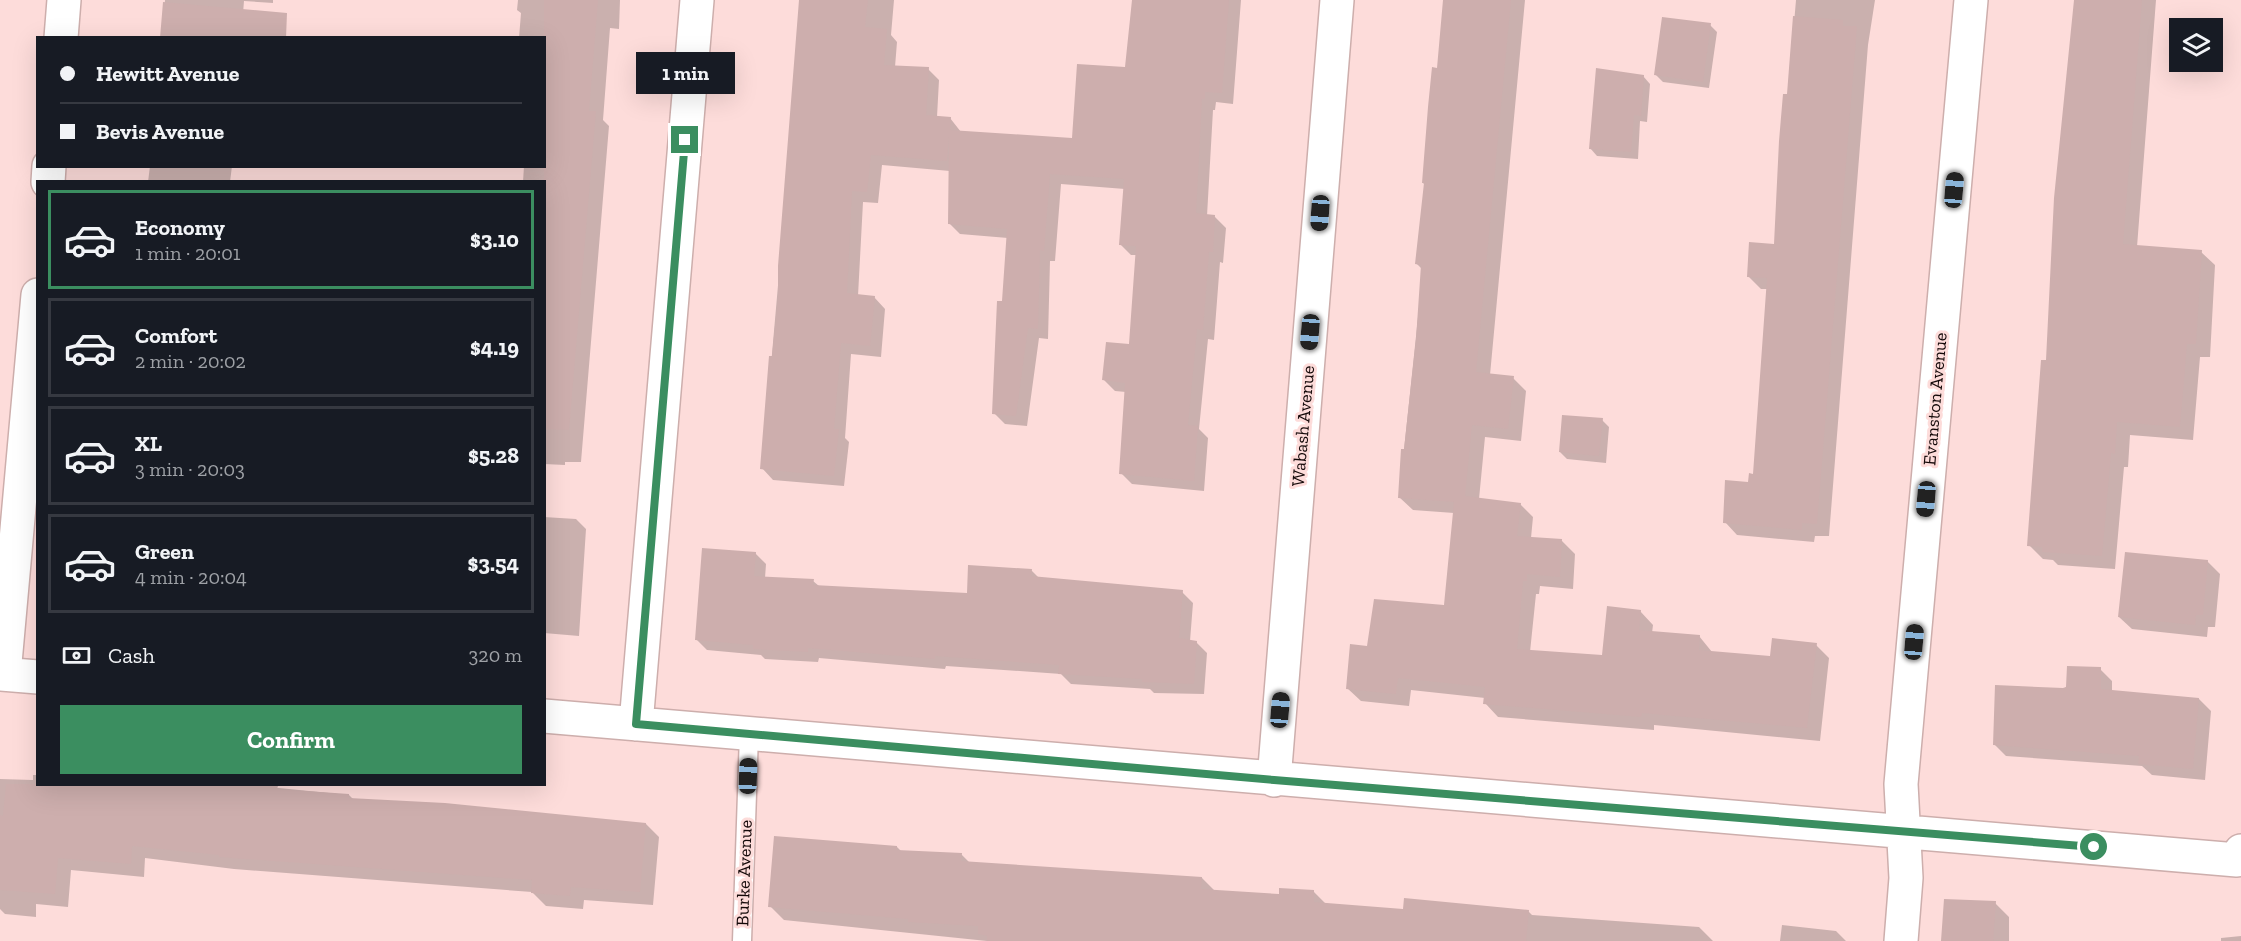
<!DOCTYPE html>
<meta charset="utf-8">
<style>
body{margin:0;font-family:"Zilla Slab",serif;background:#20242c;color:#f1f3f6;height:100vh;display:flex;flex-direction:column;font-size:22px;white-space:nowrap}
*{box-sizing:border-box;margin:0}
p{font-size:20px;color:#9ea1a6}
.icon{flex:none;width:33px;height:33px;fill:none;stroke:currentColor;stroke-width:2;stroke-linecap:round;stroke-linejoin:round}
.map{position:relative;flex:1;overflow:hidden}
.panel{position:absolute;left:36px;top:180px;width:510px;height:606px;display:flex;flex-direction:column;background:#171b24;border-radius:0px;box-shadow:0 6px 24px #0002}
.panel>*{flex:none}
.guide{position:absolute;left:36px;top:36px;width:510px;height:132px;border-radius:0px;box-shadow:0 6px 24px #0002;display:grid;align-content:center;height:132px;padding:0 24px;background:#171b24}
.tools{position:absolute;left:2169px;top:18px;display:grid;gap:12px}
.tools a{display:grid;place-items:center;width:54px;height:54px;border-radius:0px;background:#171b24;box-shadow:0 6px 24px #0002;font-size:30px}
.end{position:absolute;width:27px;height:27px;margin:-14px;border:8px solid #3b8e60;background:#fff;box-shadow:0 0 0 3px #fff}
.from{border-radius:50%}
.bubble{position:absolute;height:42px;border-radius:0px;background:#171b24;box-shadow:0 6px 24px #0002;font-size:20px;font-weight:800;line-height:42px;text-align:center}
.car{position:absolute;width:18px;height:36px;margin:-18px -9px;border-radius:8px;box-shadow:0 0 4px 2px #0007;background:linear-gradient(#222 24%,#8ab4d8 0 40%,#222 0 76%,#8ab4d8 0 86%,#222 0)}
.guide b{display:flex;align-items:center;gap:21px;height:57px;font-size:22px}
.guide b+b{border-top:2px solid #363941}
.guide i{width:15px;height:15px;background:#f1f3f6}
ul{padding:10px 0 0;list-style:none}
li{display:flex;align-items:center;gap:18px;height:99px;margin:0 12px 9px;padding:0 12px;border:3px solid #363941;border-radius:0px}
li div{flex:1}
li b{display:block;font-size:22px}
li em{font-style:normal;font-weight:800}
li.on{border-color:#3b8e60}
li>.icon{width:54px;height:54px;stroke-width:1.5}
.pay{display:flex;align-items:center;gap:15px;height:66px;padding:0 24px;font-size:22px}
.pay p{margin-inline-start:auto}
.cta{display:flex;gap:12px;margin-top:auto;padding:12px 24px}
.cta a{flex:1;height:69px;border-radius:0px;background:#3b8e60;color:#fff;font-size:24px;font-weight:800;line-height:69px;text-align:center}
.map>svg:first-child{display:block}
.shadow{fill:#0003}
.building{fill:#cdaead}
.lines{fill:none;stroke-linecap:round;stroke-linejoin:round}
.service-casing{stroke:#cdaeac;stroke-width:21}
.minor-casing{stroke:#cdaeac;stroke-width:36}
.service{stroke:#fff;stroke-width:18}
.minor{stroke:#fff;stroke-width:33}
.route{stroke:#3b8e60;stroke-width:8}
.labels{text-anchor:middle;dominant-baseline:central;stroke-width:6;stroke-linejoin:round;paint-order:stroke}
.street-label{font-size:18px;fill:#140909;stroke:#fddcda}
</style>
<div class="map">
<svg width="2241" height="941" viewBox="0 0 2241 941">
<rect width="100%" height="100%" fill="#fddcda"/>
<!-- shadow -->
<path class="shadow" d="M165 0H273V3L244 1 241 38H162Z
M518 0H620L619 29 610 28 603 120 609 126 581 462H565V465L544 464V182H523L524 166H544V38H519L521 13 517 10Z
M803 0H894L891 35 897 42 895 67 928 69 939 80 937 117 950 118 961 132 1074 140 1126 69 1133 0H1241L1233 104 1216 102 1215 110H1213L1207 216 1215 217 1226 228 1223 263 1220 262 1214 340 1208 339 1199 429 1208 438 1204 491 1132 484 1121 473 1126 392 1115 391 1104 380 1131 346 1137 255H1131L1120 244 1125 189 1061 184 1055 261H1050L1048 339 1039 338 1027 426 1005 424 994 413 1008 238 960 234 949 223 950 171 882 165 878 203 863 202 858 296 874 297 885 309 881 357 851 354 845 438 849 442 844 486 773 480 762 468Z
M1444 0H1525L1490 375 1513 378 1526 391 1521 441 1485 437 1479 499 1520 504 1533 517 1531 538 1562 541 1575 554 1573 589 1540 586 1539 594H1536L1530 652 1604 657 1640 611 1653 625 1652 633 1699 636 1712 652 1771 658 1816 645 1829 658 1820 741 1654 725V730L1498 717 1485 703V698L1411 690 1409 706 1361 701 1347 688 1369 648 1445 607 1454 513 1413 510 1399 497 1423 270 1416 263 1425 185 1423 183 1439 69Z
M1796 0H1875L1868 45 1829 536H1815L1814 542 1737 535 1725 522 1754 475 1768 289H1761L1748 276 1775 246Z
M2076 0H2156L2137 247 2201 252 2215 265 2210 357H2200L2193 440 2130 435 2128 467H2124L2115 569 2058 565 2053 560 2043 559 2029 545 2047 361Z
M1710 25 1717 32 1709 88 1663 82 1656 75Z
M1643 76 1650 84 1647 122 1640 121 1638 159 1597 156 1590 148Z
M150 166H232L230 182H148Z
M1602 420 1609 427 1606 463 1567 459 1560 452Z
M544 517 576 519 586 529 579 636 544 633Z
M755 553 766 564 765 578 813 581 819 586 968 595 1031 570 1039 578 1182 592 1193 603 1190 641 1196 642 1207 653 1204 694 1154 693 1150 689 1071 684 1061 674 946 666 945 669 819 658 818 662 765 659 761 655 707 650 696 639Z
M2207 561 2220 574 2215 627H2208L2207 637 2132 629 2119 617Z
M2100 669 2112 681V691L2199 699 2211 711 2205 780 2152 775 2142 766 2006 756 1994 744 2063 689Z
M33 775H38V784H239L349 795 353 799 646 824 659 837 653 905 584 900 583 909 546 906 532 892 234 869 145 858 144 877 71 870 68 907 36 904V917L5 914 0 909V779L33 780Z
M897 847 901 851 961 854 970 863 1202 878 1215 891 1280 896 1314 892 1326 904 1404 910 1528 911 1532 915 1699 927 1713 941H987L784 920 770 906Z
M1995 903 2009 917V941H1943Z
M1782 925 1836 931 1846 941H1780Z
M2241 936V941H2221V938Z"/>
<!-- building -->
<path class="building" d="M544 0H598L589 111H596L569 430 544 429Z
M799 0H868L865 27 887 29 884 65 929 67 926 115 951 117 950 130 1072 138 1077 64 1125 67 1132 0H1229L1222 93 1205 92V99H1202L1196 213 1215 215 1213 252H1209L1203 330 1197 329 1188 425 1198 426 1194 481 1119 474 1125 383 1102 380 1106 342 1129 344 1136 246 1119 245 1124 179 1050 174 1044 251 1040 250 1038 329 1028 328 1016 416 992 414 997 301H1002L1007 229 948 224 949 136 947 161 871 155 867 192 852 191 847 293 875 296 870 346 841 343 834 429H839L834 476 760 469 769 356H772L778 295V266Z
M1443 0H1511L1476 372 1514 376 1508 429 1472 425 1465 496 1521 503 1517 536 1562 539 1560 577 1527 574V581H1523L1517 649 1602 655 1607 606 1641 610 1639 630 1700 635 1699 650 1770 656 1772 638 1817 643 1807 728 1642 713 1641 717 1483 704 1485 687 1398 678 1396 694 1346 689 1350 644 1367 646 1374 599 1444 605 1454 502 1398 498 1401 449H1404L1416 339 1421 265 1415 264 1424 183H1422L1428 107 1432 67 1437 68Z
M2074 0H2142L2123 244 2202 250 2196 344H2187L2180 427 2117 422 2115 454 2111 453 2102 556 2042 552V547L2027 546 2041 360H2046L2054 198Z
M163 2 287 13 286 38H160Z
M1793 16 1843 20V26H1857L1817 524 1802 523V530L1723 523 1725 480 1748 482 1749 473 1753 474 1767 278 1747 277 1749 242 1774 244 1779 141 1783 94H1787Z
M1662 17 1711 23 1703 82 1654 75Z
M1596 68 1644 75 1641 116 1634 115 1631 152 1589 149Z
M1562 415 1603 418 1599 456 1559 452Z
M702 548 756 552 754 576 814 579 813 585 967 593 968 565 1032 569 1031 576 1183 590 1179 638 1197 641 1194 684 1142 682V679L1058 674 1059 665 935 656V659L808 648V652L753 649V645L695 640Z
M2125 552 2208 560 2203 615H2196L2195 625 2118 617Z
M2067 666 2101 667V689L2199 698 2193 769 2138 764 2139 756 1993 745 1995 685 2063 688 2066 687Z
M6 784H254L278 786 277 789 349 794V798L445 803 646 823 640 892 571 887 570 896 531 893 532 880 219 857V855L132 846 131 864 58 858 55 894 0 890V815L3 816Z
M774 836 897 846V850L962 853 961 861 1202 877 1201 889 1279 894V888L1314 890V902L1403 909 1404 898 1529 910 1526 941H987V936L978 934V926L908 922V919L768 907Z
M1944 899 1996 901 1993 941H1941Z"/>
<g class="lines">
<!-- service casing -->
<g class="service-casing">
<path id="service" d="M742 941 749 734"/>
</g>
<!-- minor casing -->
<g class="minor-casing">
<path id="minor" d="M61 38 64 0
M48 182 49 166
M0 674 38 677
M4 674 38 295
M544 716 2237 860 2241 851
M636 724 697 0
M1274 780 1337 0
M1901 941 1906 878 1901 784 1971 0"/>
</g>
<!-- service -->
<use href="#service" class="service"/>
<!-- minor -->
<use href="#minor" class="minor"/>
</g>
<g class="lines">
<!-- route -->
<path class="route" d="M685 140 636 724 1274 780 2094 847"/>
</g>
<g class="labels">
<!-- street labels -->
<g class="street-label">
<text transform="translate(1935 399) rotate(-85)">Evanston Avenue</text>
<text transform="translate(1303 426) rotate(-85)">Wabash Avenue</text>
<text transform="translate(744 873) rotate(-88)">Burke Avenue</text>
</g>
</g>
</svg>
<div class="tools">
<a><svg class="icon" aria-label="layers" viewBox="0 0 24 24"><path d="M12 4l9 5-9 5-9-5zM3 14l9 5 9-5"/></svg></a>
</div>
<i class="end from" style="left:2094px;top:847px"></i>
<i class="end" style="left:685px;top:140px"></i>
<div class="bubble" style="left:636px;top:52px;width:99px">1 min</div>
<i class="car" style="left:1954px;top:190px;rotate:5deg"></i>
<i class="car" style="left:1320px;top:213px;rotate:184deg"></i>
<i class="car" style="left:1310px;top:332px;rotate:185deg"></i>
<i class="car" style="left:1926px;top:499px;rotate:185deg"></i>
<i class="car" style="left:1914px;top:642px;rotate:5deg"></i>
<i class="car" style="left:1280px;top:710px;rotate:5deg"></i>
<i class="car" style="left:748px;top:776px;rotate:2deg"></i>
<div class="guide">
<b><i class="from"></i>Hewitt Avenue</b>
<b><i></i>Bevis Avenue</b>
</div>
<section class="panel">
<ul>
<li class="on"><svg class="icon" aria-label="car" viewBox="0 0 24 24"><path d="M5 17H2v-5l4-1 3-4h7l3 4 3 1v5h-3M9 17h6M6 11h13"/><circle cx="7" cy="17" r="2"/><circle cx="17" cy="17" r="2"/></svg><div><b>Economy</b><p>1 min · 20:01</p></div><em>$3.10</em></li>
<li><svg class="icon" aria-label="car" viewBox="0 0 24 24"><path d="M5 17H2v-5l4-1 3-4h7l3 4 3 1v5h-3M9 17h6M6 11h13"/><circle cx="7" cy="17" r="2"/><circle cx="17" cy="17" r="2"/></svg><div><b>Comfort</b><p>2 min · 20:02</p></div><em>$4.19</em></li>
<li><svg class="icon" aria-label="car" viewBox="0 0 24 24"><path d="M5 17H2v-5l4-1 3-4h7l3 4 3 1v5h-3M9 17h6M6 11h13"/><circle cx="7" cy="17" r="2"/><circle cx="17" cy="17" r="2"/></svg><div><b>XL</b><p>3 min · 20:03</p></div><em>$5.28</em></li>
<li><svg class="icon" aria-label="car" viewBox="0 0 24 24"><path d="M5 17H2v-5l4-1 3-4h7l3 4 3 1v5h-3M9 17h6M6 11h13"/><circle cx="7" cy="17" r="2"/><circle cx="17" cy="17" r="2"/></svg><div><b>Green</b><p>4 min · 20:04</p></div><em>$3.54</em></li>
</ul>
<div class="pay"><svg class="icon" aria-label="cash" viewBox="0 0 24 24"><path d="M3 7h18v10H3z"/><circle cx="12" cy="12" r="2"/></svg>Cash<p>320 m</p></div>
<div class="cta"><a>Confirm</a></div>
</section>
</div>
